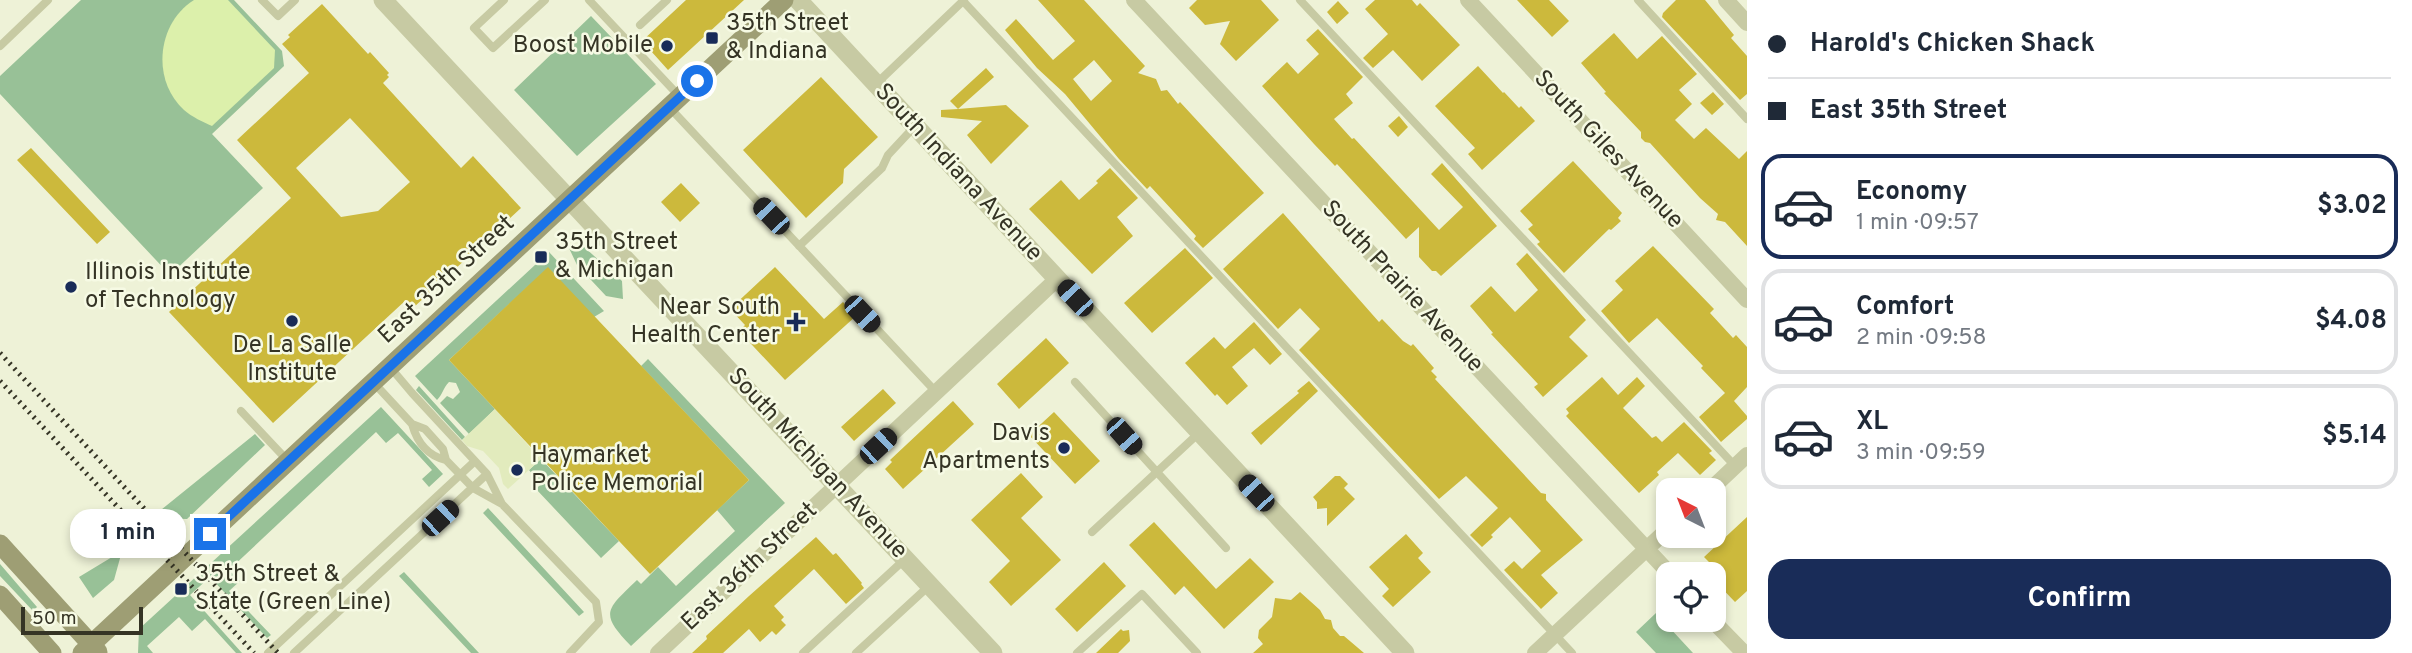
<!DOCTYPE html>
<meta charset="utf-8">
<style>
body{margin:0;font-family:Overpass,sans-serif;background:#f2f2f3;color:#1f2937;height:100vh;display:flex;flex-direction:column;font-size:26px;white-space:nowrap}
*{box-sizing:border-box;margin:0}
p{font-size:23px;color:#747a83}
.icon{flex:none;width:38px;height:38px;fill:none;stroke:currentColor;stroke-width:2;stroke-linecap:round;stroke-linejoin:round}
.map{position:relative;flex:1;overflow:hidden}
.sheet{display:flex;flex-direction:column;background:#fff;width:665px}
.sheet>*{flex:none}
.guide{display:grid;align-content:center;height:154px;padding:0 21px;background:#fff}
.needle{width:46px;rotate:318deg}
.fabs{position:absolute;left:1656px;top:478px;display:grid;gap:14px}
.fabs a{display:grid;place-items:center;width:70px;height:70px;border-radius:14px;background:#fff;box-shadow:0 4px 10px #0003;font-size:35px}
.scale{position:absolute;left:21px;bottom:18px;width:122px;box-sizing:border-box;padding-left:7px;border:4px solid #353425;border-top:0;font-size:19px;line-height:24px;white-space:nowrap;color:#353425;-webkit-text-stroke:5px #f6fae4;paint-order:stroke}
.end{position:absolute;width:32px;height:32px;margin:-16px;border:9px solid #1a73e8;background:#fff;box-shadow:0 0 0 4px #fff}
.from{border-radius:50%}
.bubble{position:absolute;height:49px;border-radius:21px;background:#fff;box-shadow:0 4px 10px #0003;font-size:23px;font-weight:700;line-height:49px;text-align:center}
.car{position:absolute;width:21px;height:42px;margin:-21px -10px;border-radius:9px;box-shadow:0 0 5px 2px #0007;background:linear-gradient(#222 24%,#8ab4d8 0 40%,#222 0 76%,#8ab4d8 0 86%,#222 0)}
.guide b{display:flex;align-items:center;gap:24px;height:66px;font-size:26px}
.guide b+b{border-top:2px solid #e0e1e3}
.guide i{width:18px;height:18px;background:#1f2937}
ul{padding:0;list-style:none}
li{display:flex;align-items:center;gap:21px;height:105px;margin:0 14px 10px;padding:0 7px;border:4px solid #e0e1e3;border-radius:21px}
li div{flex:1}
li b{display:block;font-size:26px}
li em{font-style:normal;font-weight:700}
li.current{border-color:#192c58}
li>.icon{width:63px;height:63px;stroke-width:1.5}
.button{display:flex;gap:14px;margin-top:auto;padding:14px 21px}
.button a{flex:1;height:80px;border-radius:21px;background:#192c58;color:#fff;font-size:28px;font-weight:700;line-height:80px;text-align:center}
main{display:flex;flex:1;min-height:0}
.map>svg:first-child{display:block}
.green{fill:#98c197}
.sand{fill:#dcf0ab}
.plaza{fill:#e2ebbd}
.building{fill:#ccb93c;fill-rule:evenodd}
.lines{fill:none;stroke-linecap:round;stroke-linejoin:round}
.service{stroke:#c7caa3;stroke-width:8}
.minor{stroke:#c7caa3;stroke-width:16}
.tertiary{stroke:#c7caa3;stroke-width:19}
.secondary{stroke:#9e9e74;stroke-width:19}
.rail{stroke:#353425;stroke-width:5;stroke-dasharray:2 5;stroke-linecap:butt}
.route{stroke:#1a73e8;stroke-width:9}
.poi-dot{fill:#192c58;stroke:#f6fae4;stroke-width:2.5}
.labels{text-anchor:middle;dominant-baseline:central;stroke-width:5;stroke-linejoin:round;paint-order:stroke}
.poi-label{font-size:24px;fill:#353425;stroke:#f6fae4;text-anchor:start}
.street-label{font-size:24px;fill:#353425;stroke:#f6fae4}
</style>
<main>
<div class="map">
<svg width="1747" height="653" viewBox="0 0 1747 653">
<rect width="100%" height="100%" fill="#eef2d7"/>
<!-- green -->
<path class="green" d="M81 0H234L282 51 284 66 212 134 263 188 170 275 0 94V76Z
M591 16 656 84 577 156 514 90Z
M583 246 622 281 623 299 606 296 577 265 569 248Z
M549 252 604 311 594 317 548 268 449 360 495 409 469 434 440 403 447 396 453 399 460 392 456 383 449 382C443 388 443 394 437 400L415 376Z
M648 359 785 503 631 646C599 613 606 610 637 580L641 584 658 567 676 586 735 531 717 510 749 480 641 366Z
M419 386 465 437 462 440 416 390Z
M381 407 443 474 429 487 422 479 432 470 398 433 386 443 376 432 229 570 240 581 229 591 271 635 267 638 210 577 190 595 242 653H236L205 619 192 631 179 617 147 646 153 653H138L139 629Z
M255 434 265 445 187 519 151 518Z
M541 459 619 541 601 558 536 489 541 484 529 470Z
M488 508 584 612 579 616 483 513Z
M122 551 114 580 93 598 79 577Z
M0 564 37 607 33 611 0 576Z
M404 572 479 653H471L399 576Z
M1656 613 1693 653H1656L1636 632Z"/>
<!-- sand -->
<path class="sand" d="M194 0H228L275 50 274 68 212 126C203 122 192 117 184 110 151 80 157 23 194 0Z"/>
<!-- plaza -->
<path class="plaza" d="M495 409 541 459 508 489 503 484 499 468 483 451 467 446 462 440Z"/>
<!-- building -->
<path class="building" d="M686 0H744L668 70 642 41Z
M1038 0H1084L1145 66 1138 73 1156 79 1161 91 1167 90 1178 104 1180 102 1264 193 1203 248 1194 239 1196 236 1150 186 1147 189 1119 159 1065 94 1037 68 1005 30 1016 19 1053 60 1075 41ZM1094 60 1112 81 1091 101 1073 79Z
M1197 0H1261L1279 20 1236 61 1220 44 1230 21 1205 25 1189 8Z
M1375 0H1412L1417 6 1420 3 1460 45 1422 81 1393 50 1373 68 1363 58 1388 34 1365 9Z
M1517 0H1549L1569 21 1552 37Z
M1676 0H1705L1734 35 1731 38 1747 56V94L1740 100 1662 17 1663 13Z
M1338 1 1349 13 1337 24 1327 12Z
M322 4 368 54 370 52 389 73 387 75 389 77 383 83 461 168 473 156 521 208 413 308 406 300 273 423 169 312 291 198 237 140 309 73 282 44 290 37 288 35ZM350 118 410 182 378 211 341 217 296 168Z
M1318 29 1363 77 1346 94 1353 103 1334 119 1352 139 1354 138 1439 230 1463 207 1431 174 1442 163 1497 226 1441 276 1436 271H1432L1419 257V227L1406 239 1337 164 1335 166 1314 144 1262 86 1287 62 1298 74 1319 54 1306 40Z
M1614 33 1637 59 1662 36 1697 74 1679 90 1692 104 1675 120 1694 139 1706 128 1739 159 1747 151V246L1725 222 1716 220 1718 214 1700 198 1650 143 1645 142 1641 138V132L1604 93 1606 92 1581 63Z
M1478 66 1503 93 1504 92 1519 108 1521 106 1535 121 1482 170 1468 154 1475 148 1435 106Z
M986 68 994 77 958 109 1006 105 1029 126 991 164 967 135 982 121 941 117V110L958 109 950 101Z
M821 77 878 137 844 169 843 183 806 218 743 150Z
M1713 92 1724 104 1712 115 1700 103Z
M1399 116 1408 127 1398 137 1388 126Z
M31 148 110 232 97 244 17 160Z
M1573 161 1622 213 1618 218 1621 221 1611 230 1609 229 1564 273 1537 244 1540 242 1528 229 1533 225 1520 211Z
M1110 168 1138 198 1117 217 1133 236 1092 274 1029 209 1061 180 1079 200 1098 183 1096 181Z
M681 183 700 203 680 222 661 202Z
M1283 213 1379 322 1382 319 1403 341 1411 346 1413 344 1434 368 1431 371 1437 377 1435 379 1541 493 1546 494V500L1583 540 1541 575 1558 593 1541 609 1504 570 1514 561 1522 569 1541 551 1510 517 1491 535 1493 537 1482 547 1470 535 1498 508 1466 476 1439 499 1299 350 1320 329 1300 308 1278 329 1223 269Z
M1653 246 1714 309 1710 313 1733 338 1736 335 1747 347V387L1734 401 1747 416V419L1721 442 1699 417 1725 393 1701 368 1703 366 1657 318 1629 343 1601 311 1623 290 1615 281Z
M1185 248 1213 278 1152 333 1124 303Z
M1527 253 1586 320 1569 337 1588 356 1543 397 1534 387 1538 384 1491 334 1493 333 1470 306 1491 286 1515 312 1538 290 1516 264Z
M548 267 749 480 650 574 449 360Z
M775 267 824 319 843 302 856 316 785 380 739 331 745 325 730 309Z
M1254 322 1282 354 1270 365 1254 348 1232 367 1248 386 1227 405 1217 394 1215 396 1185 363 1214 337 1225 349Z
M1046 338 1069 363 1019 409 997 384Z
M1602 377 1618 395 1637 377 1645 386 1623 408 1652 438 1656 436 1662 442 1684 422 1712 451 1709 453 1716 460 1700 475 1678 453 1657 472 1659 475 1639 493 1566 416 1569 413 1566 409Z
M1309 381 1318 391 1261 445 1251 433 1299 393 1297 391Z
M883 389 896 403 854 441 841 427Z
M953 401 974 424 903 489 885 469 892 462 890 460Z
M1054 412 1100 461 1075 484 1029 435Z
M1021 473 1043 497 1021 518 1061 560 1011 606 989 582 1010 561 971 520Z
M1335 476H1340L1348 484 1344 488 1355 499 1327 526V508L1317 509V502L1313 497Z
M1747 517V591L1735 602 1713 579V574H1708L1704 569 1710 563 1704 557Z
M1154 522 1216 589 1250 558 1274 582 1224 629 1184 586 1175 595 1129 545Z
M1406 534 1423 553 1418 558 1431 572 1393 607 1382 596 1389 589 1369 567Z
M816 537 833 555 836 553 862 583 861 584 864 588 846 604 814 569 774 606 784 617 781 620 786 625 776 635 772 631 760 642 749 629 723 653H692L707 639 706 636 749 596Z
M1104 562 1126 586 1077 632 1055 609Z
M1300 592 1320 610 1325 619 1331 620 1333 628 1340 636H1344L1364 653H1253L1263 644 1258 638 1259 630 1272 617 1275 598 1291 600Z
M1121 629 1123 631 1129 630 1130 641 1118 653H1096Z"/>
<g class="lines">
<!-- service -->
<path class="service" d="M262 0 278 16 295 0
M504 0 474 28 493 48 545 0
M589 0 680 97
M1300 0 1735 466
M1638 0 1747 119
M963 1 1572 653
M640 25 667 0
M0 46 48 0
M876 84 964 0
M670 108 936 392
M799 246 882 168 888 155 915 126
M390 367 412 393 487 474 502 504
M1075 382 1226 548
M374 383 412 424 425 429 443 449 446 460 473 488 502 504 596 602 599 622 570 653
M241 411 287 460
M412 424C417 442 428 456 446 460
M1092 532 1200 432
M268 653 475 461
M294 653 487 474
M803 653 904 560
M856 653 930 585
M1077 653 1142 594 1197 653"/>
<!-- minor -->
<path class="minor" d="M1134 0 1670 574
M1468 0 1747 300
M1726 0 1747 23
M1710 490 1747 455
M1712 620 1744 653
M658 653 1057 279
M1535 653 1668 529"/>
<!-- tertiary -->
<path class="tertiary" d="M383 0 993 653
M798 0 1405 653"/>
<!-- secondary -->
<path class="secondary" d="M0 544 98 652
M0 595 52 653
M82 653 784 0"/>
<!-- rail -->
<path class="rail" d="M0 353 278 653
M0 381 254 653"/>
</g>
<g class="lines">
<!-- route -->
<path class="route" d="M210 534 697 81"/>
</g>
<!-- markers -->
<g class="poi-dot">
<rect x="705" y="31" width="14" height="14" rx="3.5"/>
<circle cx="667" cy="46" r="7"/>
<rect x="534" y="250" width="14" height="14" rx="3.5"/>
<circle cx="71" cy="287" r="7"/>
<circle cx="292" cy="321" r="7"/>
<path d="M792.5 311.5h7v7h7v7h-7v7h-7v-7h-7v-7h7z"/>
<circle cx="1064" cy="448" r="7"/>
<circle cx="517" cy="470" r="7"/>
<rect x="174" y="582" width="14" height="14" rx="3.5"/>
</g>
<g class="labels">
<!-- poi labels -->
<g class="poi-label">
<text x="726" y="24">35th Street<tspan x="726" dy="28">&amp; Indiana</tspan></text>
<text x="653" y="46" text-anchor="end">Boost Mobile</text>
<text x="555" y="243">35th Street<tspan x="555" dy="28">&amp; Michigan</tspan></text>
<text x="85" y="273">Illinois Institute<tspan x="85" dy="28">of Technology</tspan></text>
<text x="780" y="308" text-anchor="end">Near South<tspan x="780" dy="28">Health Center</tspan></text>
<text x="292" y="346" text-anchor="middle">De La Salle<tspan x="292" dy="28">Institute</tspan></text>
<text x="1050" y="434" text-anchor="end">Davis<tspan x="1050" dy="28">Apartments</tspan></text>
<text x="531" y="456">Haymarket<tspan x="531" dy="28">Police Memorial</tspan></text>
<text x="195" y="575">35th Street &amp;<tspan x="195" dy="28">State (Green Line)</tspan></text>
</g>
<!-- street labels -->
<g class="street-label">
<text transform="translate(1608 150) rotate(47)">South Giles Avenue</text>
<text transform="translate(958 173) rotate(47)">South Indiana Avenue</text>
<text transform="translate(447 280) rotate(-43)">East 35th Street</text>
<text transform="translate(1402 287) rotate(47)">South Prairie Avenue</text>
<text transform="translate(817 464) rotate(47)">South Michigan Avenue</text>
<text transform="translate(750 567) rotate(-43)">East 36th Street</text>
</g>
</g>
</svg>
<div class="fabs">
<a><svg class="needle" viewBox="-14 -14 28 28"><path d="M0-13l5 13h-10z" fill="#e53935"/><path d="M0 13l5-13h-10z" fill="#747a83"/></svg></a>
<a><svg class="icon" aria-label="locate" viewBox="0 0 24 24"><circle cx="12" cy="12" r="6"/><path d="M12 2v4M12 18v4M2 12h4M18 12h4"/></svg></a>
</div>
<div class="scale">50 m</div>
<i class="end from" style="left:697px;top:81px"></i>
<i class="end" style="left:210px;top:534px"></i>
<div class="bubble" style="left:70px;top:509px;width:116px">1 min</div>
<i class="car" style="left:771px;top:216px;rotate:316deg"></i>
<i class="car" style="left:1075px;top:298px;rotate:317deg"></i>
<i class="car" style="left:862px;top:314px;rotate:137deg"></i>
<i class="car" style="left:1124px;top:436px;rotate:138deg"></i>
<i class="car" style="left:878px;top:446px;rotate:47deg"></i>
<i class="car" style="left:1256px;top:493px;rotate:317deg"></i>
<i class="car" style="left:440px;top:518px;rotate:47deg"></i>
</div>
<section class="sheet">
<div class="guide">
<b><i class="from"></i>Harold's Chicken Shack</b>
<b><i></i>East 35th Street</b>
</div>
<ul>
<li class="current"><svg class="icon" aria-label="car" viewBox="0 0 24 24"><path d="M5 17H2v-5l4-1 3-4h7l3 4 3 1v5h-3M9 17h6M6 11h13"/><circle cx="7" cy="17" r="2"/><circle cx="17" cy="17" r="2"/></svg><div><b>Economy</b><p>1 min · 09:57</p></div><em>$3.02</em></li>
<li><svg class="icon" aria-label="car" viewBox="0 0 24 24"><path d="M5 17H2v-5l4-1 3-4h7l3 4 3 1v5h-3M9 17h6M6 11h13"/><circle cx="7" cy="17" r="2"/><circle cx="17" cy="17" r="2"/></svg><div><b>Comfort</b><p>2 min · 09:58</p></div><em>$4.08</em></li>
<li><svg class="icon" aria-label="car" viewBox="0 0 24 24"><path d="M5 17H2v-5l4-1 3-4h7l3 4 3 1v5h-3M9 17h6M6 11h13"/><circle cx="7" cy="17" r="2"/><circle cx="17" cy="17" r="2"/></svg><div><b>XL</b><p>3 min · 09:59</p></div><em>$5.14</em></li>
</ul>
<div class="button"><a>Confirm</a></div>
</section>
</main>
